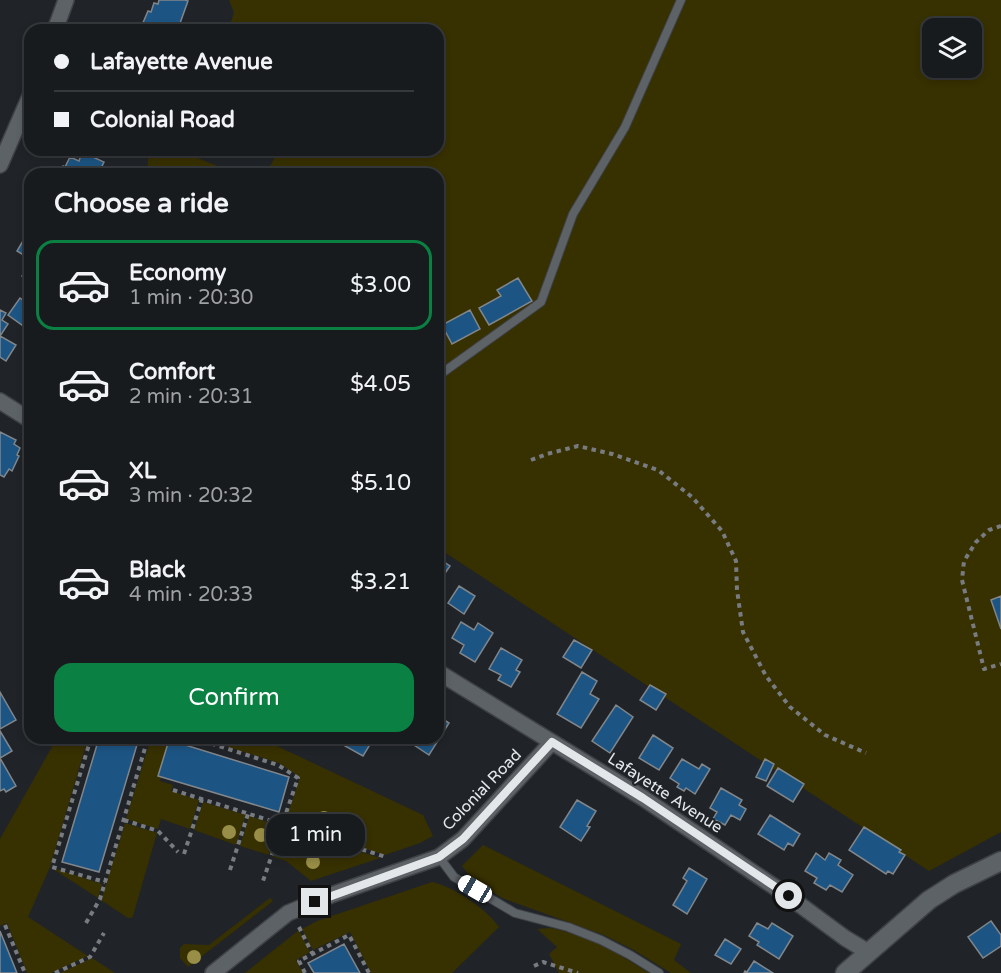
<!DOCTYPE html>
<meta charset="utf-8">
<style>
body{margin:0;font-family:"Varela Round",sans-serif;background:#212427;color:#f1f3f6;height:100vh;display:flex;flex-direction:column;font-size:22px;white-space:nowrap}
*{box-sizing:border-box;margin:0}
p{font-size:20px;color:#9fa1a4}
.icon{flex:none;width:33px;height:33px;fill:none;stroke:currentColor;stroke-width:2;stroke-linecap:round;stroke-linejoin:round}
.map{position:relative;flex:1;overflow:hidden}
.details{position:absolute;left:24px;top:168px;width:420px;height:576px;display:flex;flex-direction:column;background:#181b1e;border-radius:18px;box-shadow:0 3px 9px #0003,0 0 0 2px #36393c}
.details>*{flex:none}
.top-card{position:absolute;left:24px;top:24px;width:420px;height:132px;border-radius:18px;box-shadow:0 3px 9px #0003,0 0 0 2px #36393c;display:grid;align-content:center;height:132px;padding:0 30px;background:#181b1e}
.controls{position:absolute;left:922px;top:18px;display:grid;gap:12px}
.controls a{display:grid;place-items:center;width:60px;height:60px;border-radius:12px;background:#181b1e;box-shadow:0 3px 9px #0003,0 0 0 2px #36393c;font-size:30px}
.end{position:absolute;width:27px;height:27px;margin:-14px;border:8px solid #e4e7ea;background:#111;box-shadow:0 0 0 3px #111}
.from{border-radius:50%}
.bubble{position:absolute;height:42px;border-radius:18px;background:#181b1e;box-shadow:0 3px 9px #0003,0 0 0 2px #36393c;font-size:20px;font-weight:600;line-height:42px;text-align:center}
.car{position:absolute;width:18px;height:36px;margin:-18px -9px;border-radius:8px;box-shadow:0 0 4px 2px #0007;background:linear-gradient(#fff 24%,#345 0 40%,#fff 0 76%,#345 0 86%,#fff 0)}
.top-card b{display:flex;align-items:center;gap:21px;height:57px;font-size:22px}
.top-card b+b{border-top:2px solid #36393c}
.top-card i{width:15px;height:15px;background:#f1f3f6}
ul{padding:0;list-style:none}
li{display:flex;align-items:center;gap:18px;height:90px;margin:0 12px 9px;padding:0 18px;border:3px solid transparent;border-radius:18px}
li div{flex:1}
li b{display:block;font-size:22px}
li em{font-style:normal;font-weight:600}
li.on{border-color:#0b8043}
li>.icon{width:54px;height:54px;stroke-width:1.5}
h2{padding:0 30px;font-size:27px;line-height:72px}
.action{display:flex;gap:12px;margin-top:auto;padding:12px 30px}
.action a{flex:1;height:69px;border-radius:18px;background:#0b8043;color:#fff;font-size:24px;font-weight:600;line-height:69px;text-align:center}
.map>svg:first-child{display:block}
.green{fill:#373000;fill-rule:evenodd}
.building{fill:#1c5584;stroke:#81868b;stroke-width:1.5}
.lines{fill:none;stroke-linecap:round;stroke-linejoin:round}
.lane-casing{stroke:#3e4145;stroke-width:10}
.street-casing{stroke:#3e4145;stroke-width:18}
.secondary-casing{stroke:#3e4145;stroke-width:21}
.path{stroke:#787b7f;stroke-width:4;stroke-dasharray:4.5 4.5;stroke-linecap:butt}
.lane{stroke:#5d6267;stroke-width:8}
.street{stroke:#5d6267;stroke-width:15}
.secondary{stroke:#5d6267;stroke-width:18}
.tree{fill:#988e47}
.route{stroke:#e4e7ea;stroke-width:8}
.labels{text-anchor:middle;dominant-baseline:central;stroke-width:4.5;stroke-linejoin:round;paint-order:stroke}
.street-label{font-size:16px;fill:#e4e7ea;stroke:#202428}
</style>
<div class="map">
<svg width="1001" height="973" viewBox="0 0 1001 973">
<rect width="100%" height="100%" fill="#202428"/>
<!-- green -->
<path class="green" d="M229 0H1001V832L929 871 438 548V174H259L271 165 278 150H438V30H228L234 13ZM933 28H972V68H933Z
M157 150H185L193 156 237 174H147L148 159Z
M57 738H88L50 867 102 884 98 898 50 867 28 917 88 956 51 973H27L7 923 0 926V839Z
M151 738H189L186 746 169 741 158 776 161 777 160 781 173 785 171 791 199 800 190 829 161 819 158 829 126 819Z
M200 738H260L423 815 433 836 420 843 385 855 285 823 300 777 279 763Z
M203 802 246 815 236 845 194 830Z
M249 816 280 826 269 855 240 846Z
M125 823 157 833 133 916 131 918H128L101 900Z
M283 827 380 858 311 881 286 861 273 857Z
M483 845 681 944 674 960 691 973H671L632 949 604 935 502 898 480 884 469 875 462 866Z
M432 882C454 887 486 908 499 927L452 973H371L350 932 313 950 302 929 317 921Z
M270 898 273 901 188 967 180 958V948L184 944 209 945Z
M550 928C586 934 619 954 649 973H559L549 954 557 947 537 929Z
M299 930 310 952 296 960 303 973H245Z
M92 958 115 973H60Z"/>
<!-- building -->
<path class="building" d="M159 0H185L188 1 179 26 173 24 171 30H154L142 25 148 11 151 12 154 3 158 4Z
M82 152 104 162 98 174H59L63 166 65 167 70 157 79 161Z
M30 229V259L17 251Z
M30 264V281L22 276Z
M518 278 532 301 489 325 479 308 501 296 497 290Z
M20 298 30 305 29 330 8 315Z
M0 310 6 313 2 320 8 324 0 336 16 345 6 361 0 357Z
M470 310 480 329 452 344 442 325Z
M0 432 16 440 14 444 20 448 17 455 19 456 12 471 9 469 4 477 0 475Z
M438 558 450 566 439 582 438 581Z
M459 586 475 596 464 614 448 603Z
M1001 596V629L991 600Z
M461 622 474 630 478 623 493 633 475 662 460 653 464 645 452 638Z
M574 640 592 650 581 668 563 657Z
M501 648 522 660 516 670 520 672 511 687 498 680 501 675 489 669Z
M582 672 597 681 590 694 599 699 581 728 557 714Z
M650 685 666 694 656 710 640 700Z
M0 692 16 720 0 729Z
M616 705 633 717 610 753 592 741Z
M438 716 449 723 429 755 414 745 419 738H438Z
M0 731 12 751 0 758 16 786 6 792 4 789 0 791Z
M653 735 673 748 659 770 639 758Z
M99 738H139L99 872 62 862Z
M350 738H374L363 756 345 746Z
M169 740 289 777 279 812 158 776Z
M682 759 699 769 702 764 710 769 695 794 686 788 684 791 677 787 679 784 670 778Z
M765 759 774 764 766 781 756 777Z
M778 768 804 784 793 802 767 786Z
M721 788 742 800 739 805 746 809 740 820 731 815 725 825 713 819 717 812 710 808Z
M577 800 596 811 587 826 590 827 581 841 560 827Z
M770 815 800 834 793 846 788 843 784 850 758 834Z
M864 827 901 850 899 852 905 855 893 874 888 871 886 874 849 850Z
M816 853 825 860 829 853 841 860 838 865 853 875 842 892 830 885 826 890 814 883 817 878 805 871Z
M689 868 707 879 687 914 673 905 687 881 683 878Z
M991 921 1001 935V946L983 958 968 937Z
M757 923 768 929 772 923 793 936 779 959 757 945 759 942 749 936Z
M0 931 17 973H0Z
M725 939 741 949 731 964 715 955Z
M344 944 360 973H314L308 963Z
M754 961 773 973H744L745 971 747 972Z"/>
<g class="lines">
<!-- lane casing -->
<g class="lane-casing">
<path id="lane" d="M438 376 541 302 573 214 625 127 681 0
M439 857 454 877 515 913 568 927 601 940 630 955 659 973"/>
</g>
<!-- street casing -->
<g class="street-casing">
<path id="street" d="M55 30 66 0
M0 165 30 96
M0 401 30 420
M438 672 643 798 788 896 845 938 868 952
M213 973 288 913 331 895 439 857 463 839 552 742"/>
</g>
<!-- secondary casing -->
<g class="secondary-casing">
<path id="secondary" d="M845 973 929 900 954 884 1001 861"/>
</g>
<!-- path -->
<path class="path" d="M531 460 547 454 578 446 612 454 658 470 692 497 722 531 736 561 737 590 743 632 766 676 790 707 825 735 866 753
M1001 526 989 530 976 542 964 561 962 580 984 669 1001 664
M91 738 52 867 105 882
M194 738 278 765 298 778 263 881
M173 790 386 857
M124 820 158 831 178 852
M184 854 202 799
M230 870 248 814
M86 923 100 899 148 738
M5 925 25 973
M299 927 312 953
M534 966 543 962 578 973
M55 973 90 957 104 933
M305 973 299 961 349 935 369 973"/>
<!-- lane -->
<use href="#lane" class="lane"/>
<!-- street -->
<use href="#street" class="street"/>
<!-- secondary -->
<use href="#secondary" class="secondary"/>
</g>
<!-- trees -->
<g class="tree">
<circle cx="324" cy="818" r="7"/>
<circle cx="229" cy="832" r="7"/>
<circle cx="261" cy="835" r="7"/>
<circle cx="313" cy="862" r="7"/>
<circle cx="194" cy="957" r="7"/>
</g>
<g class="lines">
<!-- route -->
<path class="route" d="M315 902 439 857 463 839 552 742 643 798 789 896"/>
</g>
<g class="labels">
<!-- street labels -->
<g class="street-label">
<text transform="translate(482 790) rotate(-46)">Colonial Road</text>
<text transform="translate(665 793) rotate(33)">Lafayette Avenue</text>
</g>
</g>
</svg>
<div class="controls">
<a><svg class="icon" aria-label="layers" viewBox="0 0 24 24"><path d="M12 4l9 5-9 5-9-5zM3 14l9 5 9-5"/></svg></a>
</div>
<i class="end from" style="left:789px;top:896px"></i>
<i class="end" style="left:315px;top:902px"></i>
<div class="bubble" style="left:266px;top:814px;width:99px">1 min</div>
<i class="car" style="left:475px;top:889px;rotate:300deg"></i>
<div class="top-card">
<b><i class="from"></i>Lafayette Avenue</b>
<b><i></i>Colonial Road</b>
</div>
<section class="details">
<h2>Choose a ride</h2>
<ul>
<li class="on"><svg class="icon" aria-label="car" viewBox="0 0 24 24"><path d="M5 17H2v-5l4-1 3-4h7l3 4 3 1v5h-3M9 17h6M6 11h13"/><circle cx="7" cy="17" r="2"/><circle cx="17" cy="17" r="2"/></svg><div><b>Economy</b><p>1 min · 20:30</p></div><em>$3.00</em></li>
<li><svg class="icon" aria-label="car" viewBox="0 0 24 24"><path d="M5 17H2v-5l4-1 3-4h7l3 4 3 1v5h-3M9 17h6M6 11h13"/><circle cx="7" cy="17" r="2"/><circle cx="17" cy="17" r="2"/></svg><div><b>Comfort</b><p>2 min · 20:31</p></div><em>$4.05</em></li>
<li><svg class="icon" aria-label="car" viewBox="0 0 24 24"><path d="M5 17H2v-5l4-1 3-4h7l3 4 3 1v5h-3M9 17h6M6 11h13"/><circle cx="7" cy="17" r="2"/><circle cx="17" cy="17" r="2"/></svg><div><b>XL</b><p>3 min · 20:32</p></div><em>$5.10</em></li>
<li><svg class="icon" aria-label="car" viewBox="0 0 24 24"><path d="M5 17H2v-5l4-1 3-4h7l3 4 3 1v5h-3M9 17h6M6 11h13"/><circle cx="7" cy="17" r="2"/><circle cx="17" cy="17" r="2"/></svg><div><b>Black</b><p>4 min · 20:33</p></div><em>$3.21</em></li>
</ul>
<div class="action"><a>Confirm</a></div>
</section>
</div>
